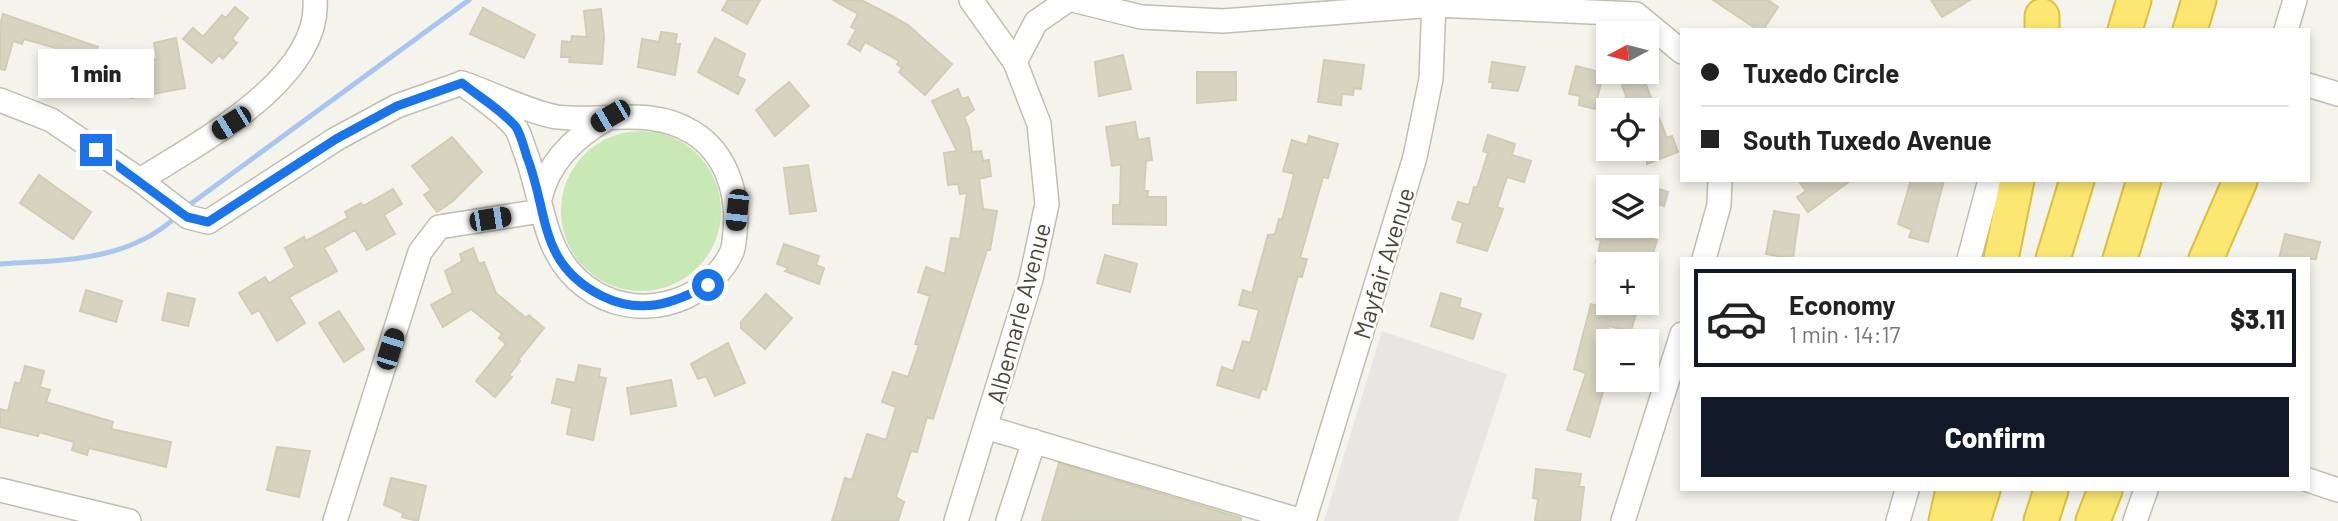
<!DOCTYPE html>
<meta charset="utf-8">
<style>
body{margin:0;font-family:Barlow,sans-serif;background:#f6f6f6;color:#222;height:100vh;display:flex;flex-direction:column;font-size:26px;white-space:nowrap}
*{box-sizing:border-box;margin:0}
p{font-size:23px;color:#767676}
.icon{flex:none;width:38px;height:38px;fill:none;stroke:currentColor;stroke-width:2;stroke-linecap:round;stroke-linejoin:round}
.map{position:relative;flex:1;overflow:hidden}
.panel{position:absolute;left:1680px;top:257px;width:630px;height:234px;display:flex;flex-direction:column;background:#fff;border-radius:0px;box-shadow:0 4px 10px #0003}
.panel>*{flex:none}
.hud{position:absolute;left:1680px;top:28px;width:630px;height:154px;border-radius:0px;box-shadow:0 4px 10px #0003;display:grid;align-content:center;height:154px;padding:0 21px;background:#fff}
.needle{width:46px;rotate:263deg}
.tools{position:absolute;left:1596px;top:21px;display:grid;gap:14px}
.tools a{display:grid;place-items:center;width:63px;height:63px;border-radius:0px;background:#fff;box-shadow:0 4px 10px #0003;font-size:35px}
.end{position:absolute;width:32px;height:32px;margin:-16px;border:9px solid #1a73e8;background:#fff;box-shadow:0 0 0 4px #fff}
.from{border-radius:50%}
.bubble{position:absolute;height:49px;border-radius:0px;background:#fff;box-shadow:0 4px 10px #0003;font-size:23px;font-weight:800;line-height:49px;text-align:center}
.car{position:absolute;width:21px;height:42px;margin:-21px -10px;border-radius:9px;box-shadow:0 0 5px 2px #0007;background:linear-gradient(#222 24%,#8ab4d8 0 40%,#222 0 76%,#8ab4d8 0 86%,#222 0)}
.hud b{display:flex;align-items:center;gap:24px;height:66px;font-size:26px}
.hud b+b{border-top:2px solid #e0e0e0}
.hud i{width:18px;height:18px;background:#222}
ul{padding:12px 0 0;list-style:none}
li{display:flex;align-items:center;gap:21px;height:98px;margin:0 14px 10px;padding:0 7px;border:4px solid transparent;border-radius:0px}
li div{flex:1}
li b{display:block;font-size:26px}
li em{font-style:normal;font-weight:800}
li.current{border-color:#111827}
li>.icon{width:63px;height:63px;stroke-width:1.5}
.button{display:flex;gap:14px;margin-top:auto;padding:14px 21px}
.button a{flex:1;height:80px;border-radius:0px;background:#111827;color:#fff;font-size:28px;font-weight:800;line-height:80px;text-align:center}
.map>svg:first-child{display:block}
.green{fill:#c8e8b6}
.parking{fill:#e7e6e3}
.lines{fill:none;stroke-linecap:round;stroke-linejoin:round}
.stream{stroke:#aac6f0;stroke-width:5}
.building{fill:#d7d3c1;stroke:#d2ccb4;stroke-width:2}
.minor-casing{stroke:#c1beae;stroke-width:26}
.highway-casing{stroke:#dcbf3f;stroke-width:37}
.minor{stroke:#fff;stroke-width:23}
.highway{stroke:#fbe771;stroke-width:33}
.route{stroke:#1a73e8;stroke-width:9}
.labels{text-anchor:middle;dominant-baseline:central;stroke-width:5;stroke-linejoin:round;paint-order:stroke}
.street-label{font-size:24px;fill:#4a4739;stroke:#fff}
</style>
<div class="map">
<svg width="2338" height="521" viewBox="0 0 2338 521">
<rect width="100%" height="100%" fill="#f5f4ec"/>
<!-- green -->
<path class="green" d="M561 211a80 80 0 1 1 160 0a80 80 0 1 1-160 0Z"/>
<!-- parking -->
<path class="parking" d="M1382 331 1507 374 1458 521H1324Z"/>
<g class="lines">
<!-- stream -->
<path class="stream" d="M185 208 469 0
M0 264C63 260 129 262 178 215"/>
</g>
<!-- building -->
<path class="building" d="M728 0H760L747 24 722 10Z
M833 0H861L892 16 908 25 952 64 925 95 899 72 902 68 897 64 899 61 865 42 860 51 848 44 856 30 851 27 858 14Z
M1713 0H1768L1778 7 1763 30H1758Z
M1931 0H1970L1942 17Z
M235 7 248 18 232 39 237 43 223 59 219 55 212 63 183 39 193 28 203 37 222 15 226 18Z
M483 8 535 35 524 58 470 34Z
M601 9 604 37 602 64 569 62 570 57H561L562 41 571 42 572 36 587 37 584 11Z
M3 14 98 47 93 63 81 59 79 66 53 58 56 48 24 39 22 44 13 41 5 70 0 69V25Z
M661 32 677 34 675 44H680L675 75 638 67 642 39 659 42Z
M176 38 185 88 131 98 126 68 149 64V61L157 59 154 43Z
M715 38 745 54 737 76 745 80 738 94 698 72Z
M1123 55 1131 89 1099 96 1095 62Z
M1324 60 1364 65 1361 89 1354 88 1353 95 1342 94 1341 105 1318 102Z
M1492 62 1525 67 1518 91 1492 88 1493 82H1489Z
M1576 66 1603 73 1595 109 1579 105 1580 96 1569 94Z
M1197 72H1236V100L1197 103Z
M1643 77 1667 138 1672 136 1678 152 1647 164V110H1631L1622 85Z
M789 82 809 106 775 136 756 110Z
M958 89 962 99 968 97 974 110 964 117 969 129 972 152 981 151 983 161 989 160 991 176 979 179 983 209 997 211 990 250H987L933 419 927 417 917 452 911 451 896 497 904 502 898 521H832L845 478 852 480 867 434 886 440 896 407 882 402 893 372 908 377 919 345 915 344 930 296 918 292 926 267 945 274 951 238 960 239 967 193 960 194 958 184 948 185 944 153 957 151 932 101Z
M1135 122 1138 140 1149 138 1152 160 1146 161 1144 191H1148L1147 197H1166V225L1113 224V205H1120L1121 164 1112 166 1106 127Z
M1488 135 1515 144 1512 155 1531 161 1524 182 1507 177 1497 207 1503 209 1487 251 1457 242 1463 223 1452 219 1458 202 1469 205 1474 187 1477 188 1488 153 1483 151Z
M1309 136 1338 144 1328 178 1323 177 1300 258 1307 259 1302 277 1298 276 1266 390 1262 388 1259 398 1217 385 1222 367 1233 371 1243 341 1250 343 1259 310 1239 305 1243 290 1252 293 1268 235 1275 234 1279 219 1282 220 1294 174 1283 171 1292 140 1307 145Z
M452 137 482 172 453 201 437 212 424 195 431 190 412 166Z
M808 165 816 211 790 214 784 168Z
M39 175 91 212 73 239 20 203Z
M1798 180H1851L1808 212 1797 197 1806 191Z
M1911 180H1944L1928 242 1909 237 1912 230 1898 224Z
M1647 185 1668 192 1664 206 1660 204 1658 208 1647 204Z
M393 189 402 204 384 215 395 234 367 250 355 230 324 248 337 271 289 297 305 323 277 341 259 310 252 314 239 293 265 277 269 283 295 267 285 248 304 237 306 241 348 218 345 212 361 203 363 206Z
M1774 211 1799 215 1793 259 1766 254Z
M1600 224 1657 240 1650 264 1596 262 1601 240 1596 239Z
M2285 234 2320 242 2316 259H2279Z
M784 244 819 256 816 265 824 268 819 284 785 271 788 268 777 264Z
M473 248 479 264 484 262 496 293 526 318 529 315 544 328 518 360 520 361 509 375 512 377 495 397 476 381 506 344 499 338 502 334 471 309 443 327 431 305 453 293 445 271 462 261 460 254Z
M1105 255 1137 264 1130 292 1097 283Z
M86 290 122 301 116 322 80 311Z
M168 293 195 299 188 326 162 320Z
M1441 293 1461 299 1459 307 1481 314 1473 339 1431 326Z
M766 294 792 318 765 349 741 328V322Z
M1597 303H1639L1631 331 1608 326V374L1590 437 1567 430 1586 373 1574 369 1591 304 1596 306Z
M339 311 364 349 344 362 319 323Z
M728 343 745 383 715 396 706 376 698 379 691 364Z
M579 365 600 369 599 377 606 378 593 440 567 434 572 408 552 403 557 379 575 383Z
M25 366 44 371 40 387 50 390 46 402 113 422 111 429 171 442 166 467 89 448 87 455 72 450 74 442 39 432 38 436 0 427V409L8 411 15 382 20 384Z
M671 380 676 406 631 414 627 388Z
M277 447 310 451 299 497 267 490Z
M1059 463 1241 518V521H1042Z
M1536 469 1581 474 1579 487H1584L1580 521H1535L1538 499 1533 498Z
M391 478 426 486 418 521 402 517 403 513 384 505Z"/>
<g class="lines">
<!-- minor casing -->
<g class="minor-casing">
<path id="minor" d="M1073 0 1141 17 1223 21 1435 5 1636 14 1682 52
M2286 30 2295 0
M1015 62 1036 22 1068 0
M462 83C489 92 531 113 557 117 602 123 650 106 692 132 727 153 739 195 735 233 734 240 734 248 731 254 704 306 634 323 586 287 541 254 544 200 525 151 522 144 520 133 515 127 501 110 479 97 462 83Z
M2308 85 2338 94
M0 100 51 120 140 180 188 217 208 222 336 139 397 106 462 83
M140 180C197 144 321 79 315 0
M540 199C548 161 576 136 608 118
M1704 259 1719 205 1720 180
M1969 259 1990 180
M985 427 1302 521
M2308 480 2338 490
M0 490 129 521
M335 521 420 252 439 227 541 211
M956 521 1031 279 1047 204 1039 124 1015 62 971 0
M1008 521 1034 441
M1304 521 1415 157 1431 79 1434 0
M1623 521 1682 334
M1898 521 1907 490
M2135 521 2146 490"/>
</g>
<!-- highway casing -->
<g class="highway-casing">
<path id="highway" d="M2042 16V30
M2125 30 2134 0
M2190 30 2199 0
M2001 259 2017 180
M2053 259 2077 180
M2120 259 2144 180
M2206 259 2240 181
M1946 521 1953 490
M1973 521 1983 490
M2041 521 2051 490
M2093 521 2105 490"/>
</g>
<!-- minor -->
<use href="#minor" class="minor"/>
<!-- highway -->
<use href="#highway" class="highway"/>
</g>
<g class="lines">
<!-- route -->
<path class="route" d="M96 150 187 217 208 222 336 139 397 106 462 83C479 97 502 110 516 127 521 135 524 148 527 157 549 214 538 264 602 296 640 315 673 304 708 285"/>
</g>
<g class="labels">
<!-- street labels -->
<g class="street-label">
<text transform="translate(1383 263) rotate(-73)">Mayfair Avenue</text>
<text transform="translate(1018 313) rotate(-75)">Albemarle Avenue</text>
</g>
</g>
</svg>
<div class="tools">
<a><svg class="needle" viewBox="-14 -14 28 28"><path d="M0-13l5 13h-10z" fill="#e53935"/><path d="M0 13l5-13h-10z" fill="#767676"/></svg></a>
<a><svg class="icon" aria-label="locate" viewBox="0 0 24 24"><circle cx="12" cy="12" r="6"/><path d="M12 2v4M12 18v4M2 12h4M18 12h4"/></svg></a>
<a><svg class="icon" aria-label="layers" viewBox="0 0 24 24"><path d="M12 4l9 5-9 5-9-5zM3 14l9 5 9-5"/></svg></a>
<a>+</a>
<a>−</a>
</div>
<i class="end from" style="left:708px;top:285px"></i>
<i class="end" style="left:96px;top:150px"></i>
<div class="bubble" style="left:38px;top:49px;width:116px">1 min</div>
<i class="car" style="left:610px;top:116px;rotate:240deg"></i>
<i class="car" style="left:231px;top:123px;rotate:238deg"></i>
<i class="car" style="left:737px;top:210px;rotate:186deg"></i>
<i class="car" style="left:490px;top:219px;rotate:81deg"></i>
<i class="car" style="left:390px;top:349px;rotate:17deg"></i>
<div class="hud">
<b><i class="from"></i>Tuxedo Circle</b>
<b><i></i>South Tuxedo Avenue</b>
</div>
<section class="panel">
<ul>
<li class="current"><svg class="icon" aria-label="car" viewBox="0 0 24 24"><path d="M5 17H2v-5l4-1 3-4h7l3 4 3 1v5h-3M9 17h6M6 11h13"/><circle cx="7" cy="17" r="2"/><circle cx="17" cy="17" r="2"/></svg><div><b>Economy</b><p>1 min · 14:17</p></div><em>$3.11</em></li>
</ul>
<div class="button"><a>Confirm</a></div>
</section>
</div>
